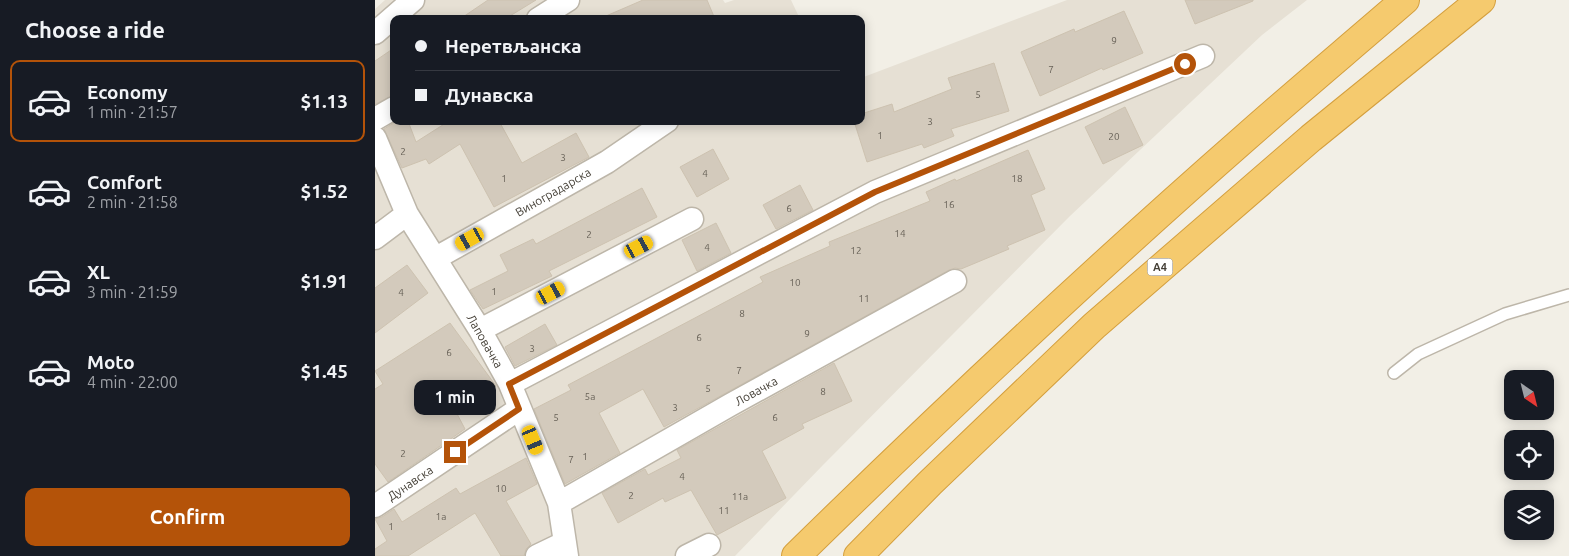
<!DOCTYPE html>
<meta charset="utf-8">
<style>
body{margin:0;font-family:Ubuntu,sans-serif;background:#242831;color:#f1f3f6;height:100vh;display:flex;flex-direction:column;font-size:19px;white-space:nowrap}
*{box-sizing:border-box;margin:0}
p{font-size:16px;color:#9ea1a6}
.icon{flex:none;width:28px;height:28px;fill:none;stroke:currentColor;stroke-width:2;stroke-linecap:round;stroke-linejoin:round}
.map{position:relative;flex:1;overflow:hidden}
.sheet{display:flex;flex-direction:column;background:#171b24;width:375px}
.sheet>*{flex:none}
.guide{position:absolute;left:15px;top:15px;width:475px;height:110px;border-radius:10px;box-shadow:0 2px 12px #0003;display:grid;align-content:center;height:110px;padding:0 25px;background:#171b24}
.needle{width:32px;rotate:145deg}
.tools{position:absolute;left:1129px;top:370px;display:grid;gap:10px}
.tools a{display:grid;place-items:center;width:50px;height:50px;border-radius:10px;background:#171b24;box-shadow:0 2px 12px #0003;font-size:25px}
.end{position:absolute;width:22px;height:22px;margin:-11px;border:6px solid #b45309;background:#fff;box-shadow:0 0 0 2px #fff}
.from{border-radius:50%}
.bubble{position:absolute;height:35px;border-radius:10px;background:#171b24;box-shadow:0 2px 12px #0003;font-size:16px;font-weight:700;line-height:35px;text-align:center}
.car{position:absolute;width:15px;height:30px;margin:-15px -8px;border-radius:6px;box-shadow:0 0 4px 1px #0007;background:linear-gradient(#f5c518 24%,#345 0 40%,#f5c518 0 76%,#345 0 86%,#f5c518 0)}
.guide b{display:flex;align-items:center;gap:18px;height:48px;font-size:19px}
.guide b+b{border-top:1px solid #363941}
.guide i{width:12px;height:12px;background:#f1f3f6}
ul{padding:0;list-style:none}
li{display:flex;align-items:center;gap:15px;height:82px;margin:0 10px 8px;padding:0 15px;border:2px solid transparent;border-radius:10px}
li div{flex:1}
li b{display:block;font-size:19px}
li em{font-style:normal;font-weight:700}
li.selected{border-color:#b45309}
li>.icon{width:45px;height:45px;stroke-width:1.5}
h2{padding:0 25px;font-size:22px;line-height:60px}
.button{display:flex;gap:10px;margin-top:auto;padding:10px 25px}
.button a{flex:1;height:58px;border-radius:10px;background:#b45309;color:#fff;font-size:20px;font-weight:700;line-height:58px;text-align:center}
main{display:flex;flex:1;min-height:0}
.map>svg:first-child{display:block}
.residential{fill:#e6e0d4}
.building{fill:#d3cabc;stroke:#cdc2b0}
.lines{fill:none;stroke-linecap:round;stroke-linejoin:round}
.lane-casing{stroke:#bdb6a9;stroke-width:14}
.street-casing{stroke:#bdb6a9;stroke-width:25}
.highway-casing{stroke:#d49f3e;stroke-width:30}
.lane{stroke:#fff;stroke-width:11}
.street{stroke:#fff;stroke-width:22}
.highway{stroke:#f5ca6e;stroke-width:28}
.route{stroke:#b45309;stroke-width:6}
.labels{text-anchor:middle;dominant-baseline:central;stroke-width:5;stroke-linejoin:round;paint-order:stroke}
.number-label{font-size:10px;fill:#686258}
.shield{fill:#fff;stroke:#7c7972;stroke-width:1}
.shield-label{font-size:11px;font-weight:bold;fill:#443f36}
.street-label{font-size:12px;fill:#443f36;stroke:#fff}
</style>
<main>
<section class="sheet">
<h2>Choose a ride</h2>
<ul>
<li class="selected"><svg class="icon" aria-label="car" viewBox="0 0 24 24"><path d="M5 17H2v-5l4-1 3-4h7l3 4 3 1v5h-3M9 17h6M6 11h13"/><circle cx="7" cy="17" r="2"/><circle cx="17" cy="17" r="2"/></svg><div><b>Economy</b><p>1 min · 21:57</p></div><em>$1.13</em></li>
<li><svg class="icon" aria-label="car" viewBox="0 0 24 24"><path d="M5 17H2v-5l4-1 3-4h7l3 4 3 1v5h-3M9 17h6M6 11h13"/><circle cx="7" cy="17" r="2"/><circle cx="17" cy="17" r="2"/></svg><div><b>Comfort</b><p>2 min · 21:58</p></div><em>$1.52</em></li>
<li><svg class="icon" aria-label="car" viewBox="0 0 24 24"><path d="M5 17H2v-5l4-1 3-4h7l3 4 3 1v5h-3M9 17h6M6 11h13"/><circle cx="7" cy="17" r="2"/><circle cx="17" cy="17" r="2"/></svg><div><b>XL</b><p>3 min · 21:59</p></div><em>$1.91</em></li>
<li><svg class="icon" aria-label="car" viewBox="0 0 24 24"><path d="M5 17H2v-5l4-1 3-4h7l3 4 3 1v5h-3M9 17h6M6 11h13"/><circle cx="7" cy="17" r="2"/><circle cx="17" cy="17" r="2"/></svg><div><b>Moto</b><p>4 min · 22:00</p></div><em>$1.45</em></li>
</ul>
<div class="button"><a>Confirm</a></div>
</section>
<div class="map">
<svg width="1194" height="556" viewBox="0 0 1194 556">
<rect width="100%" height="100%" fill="#f2efe6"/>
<!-- residential -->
<path class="residential" d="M10 0H348L350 3 359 0H416L425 19H19V121H486V78L692 0H932L887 35 695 216 448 465 360 556H0V9Z"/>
<!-- building -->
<path class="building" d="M113 0H161L130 19H85Z
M268 0H332L340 19H224Z
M810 0H878V1L820 24Z
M749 11 768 53 728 70 727 68 665 96 646 52 699 29 700 32Z
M19 48V95L0 104V61Z
M619 63 634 111 576 129 579 136 549 148 547 144 492 162 479 121H486V114L517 104 519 112 577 89 573 78Z
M750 107 768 145 728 164 710 127Z
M22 121H33L41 142 74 121H124L147 163 201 133 214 157 119 207 85 144 54 164 51 159 27 168 9 129Z
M338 149 354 179 322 197 305 167Z
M653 150 670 189 656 195 670 230 632 246 634 249 586 269 580 268 574 270 289 427 268 389 224 413 245 453 190 484 159 409 196 390 193 385 388 282 385 277 455 246 454 242 555 201 551 192 580 179 581 181Z
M425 185 438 210 401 229 388 205Z
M267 188 282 217 174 271 177 276 108 309 95 290 133 271 125 255 158 239 161 244Z
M341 223 356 253 322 271 307 240Z
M32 265 53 293 0 333V288Z
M75 323 121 386 80 410 90 429 13 482 0 464V389L8 384 0 371Z
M170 324 182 345 140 366 130 347Z
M459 363 477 401 427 424 429 428 387 451 411 498 342 535 316 490 290 502 288 498 243 523 227 493 270 469 273 475 306 458 302 450Z
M151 458 162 484 131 501 156 544 151 549 149 556H126L100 513 33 556H0V549L12 541 0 519 7 517 19 509 27 522 81 488 85 494Z"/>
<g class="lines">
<!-- lane casing -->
<g class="lane-casing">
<path id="lane" d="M1019 373 1043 354 1130 314 1194 295"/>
</g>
<!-- street casing -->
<g class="street-casing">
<path id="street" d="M163 19 193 0
M0 33 38 0
M0 119 19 108
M0 138 32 214 105 330 135 384 184 503 192 556
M0 238 32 214
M61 258 232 162 292 121
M105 330 317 219
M135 384 500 192 828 56
M184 503 355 405 580 281
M0 506 144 409
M162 556 189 543
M312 556 334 545"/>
</g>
<!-- highway casing -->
<g class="highway-casing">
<path id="highway" d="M421 556C567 413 716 273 870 138 923 91 977 46 1030 0
M483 556 555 483 719 326 936 138 1106 0"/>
</g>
<!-- lane -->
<use href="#lane" class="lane"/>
<!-- street -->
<use href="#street" class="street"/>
<!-- highway -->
<use href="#highway" class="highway"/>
</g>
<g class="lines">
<!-- route -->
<path class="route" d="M80 452 144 409 134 384 500 192 810 64"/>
</g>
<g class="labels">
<!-- number labels -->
<g class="number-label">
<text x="739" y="40">9</text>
<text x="676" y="69">7</text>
<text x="603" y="94">5</text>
<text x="555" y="121">3</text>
<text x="505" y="135">1</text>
<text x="739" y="136">20</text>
<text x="28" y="151">2</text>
<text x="188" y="157">3</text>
<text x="330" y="173">4</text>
<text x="129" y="178">1</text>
<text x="642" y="178">18</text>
<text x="574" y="204">16</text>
<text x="414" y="208">6</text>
<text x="525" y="233">14</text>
<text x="214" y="234">2</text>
<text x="332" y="247">4</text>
<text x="481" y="250">12</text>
<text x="420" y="282">10</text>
<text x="119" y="291">1</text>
<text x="26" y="292">4</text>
<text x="489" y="298">11</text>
<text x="367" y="313">8</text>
<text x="432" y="333">9</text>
<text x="324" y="337">6</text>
<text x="157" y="348">3</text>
<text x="74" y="352">6</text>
<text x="364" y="370">7</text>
<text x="333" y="388">5</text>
<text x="448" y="391">8</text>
<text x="215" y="396">5a</text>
<text x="300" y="407">3</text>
<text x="181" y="417">5</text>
<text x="400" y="417">6</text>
<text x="28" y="453">2</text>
<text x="210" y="456">1</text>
<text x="196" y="459">7</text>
<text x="307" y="476">4</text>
<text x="126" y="488">10</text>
<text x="256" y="495">2</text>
<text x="365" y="496">11a</text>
<text x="349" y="510">11</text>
<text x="66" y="516">1a</text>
<text x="16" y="526">1</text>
</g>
<!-- shield labels -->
<rect class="shield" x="772.5" y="258.5" width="25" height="17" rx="4"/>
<g class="shield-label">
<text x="785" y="267">A4</text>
</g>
<!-- street labels -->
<g class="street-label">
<text transform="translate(178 192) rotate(-30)">Виноградарска</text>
<text transform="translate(110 341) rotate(60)">Лаповачка</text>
<text transform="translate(381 391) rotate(-29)">Ловачка</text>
<text transform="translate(35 483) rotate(-34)">Дунавска</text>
</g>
</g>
</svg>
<div class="tools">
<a><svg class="needle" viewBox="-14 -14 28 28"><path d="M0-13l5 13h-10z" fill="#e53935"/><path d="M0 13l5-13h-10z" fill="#9ea1a6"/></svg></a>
<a><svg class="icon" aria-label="locate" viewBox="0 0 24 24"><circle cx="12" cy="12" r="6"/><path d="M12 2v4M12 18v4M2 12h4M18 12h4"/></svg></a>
<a><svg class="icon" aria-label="layers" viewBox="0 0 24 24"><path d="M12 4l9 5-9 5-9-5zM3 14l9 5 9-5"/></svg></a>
</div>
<i class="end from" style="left:810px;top:64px"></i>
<i class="end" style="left:80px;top:452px"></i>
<div class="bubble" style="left:39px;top:380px;width:82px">1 min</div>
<i class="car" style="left:95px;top:239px;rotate:241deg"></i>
<i class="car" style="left:264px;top:247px;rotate:62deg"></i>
<i class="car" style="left:176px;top:293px;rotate:62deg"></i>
<i class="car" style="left:158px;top:440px;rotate:157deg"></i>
<div class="guide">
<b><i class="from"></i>Неретвљанска</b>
<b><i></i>Дунавска</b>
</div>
</div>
</main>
